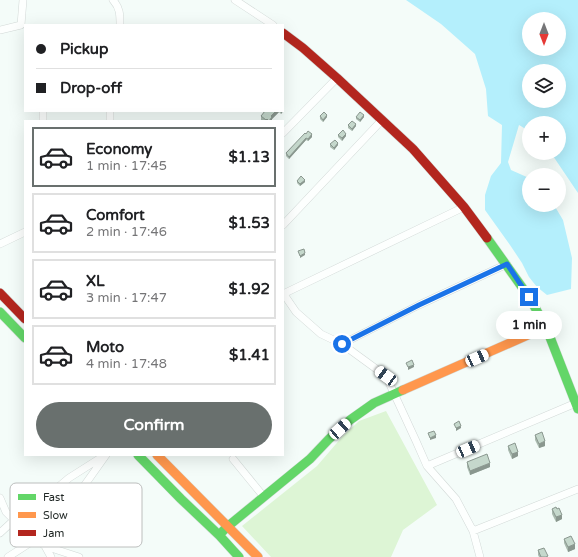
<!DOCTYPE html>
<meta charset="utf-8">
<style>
body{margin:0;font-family:"Varela Round",sans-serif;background:#f2f2f2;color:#202124;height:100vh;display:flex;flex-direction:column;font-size:15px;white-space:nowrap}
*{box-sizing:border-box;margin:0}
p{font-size:13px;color:#757577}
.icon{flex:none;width:22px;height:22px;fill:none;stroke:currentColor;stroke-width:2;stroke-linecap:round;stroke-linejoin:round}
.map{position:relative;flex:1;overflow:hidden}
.drawer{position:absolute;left:24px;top:120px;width:260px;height:336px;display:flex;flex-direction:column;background:#fff;border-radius:0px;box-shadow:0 4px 16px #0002}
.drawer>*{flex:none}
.top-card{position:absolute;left:24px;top:24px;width:260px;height:88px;border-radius:0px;box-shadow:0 4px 16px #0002;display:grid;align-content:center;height:88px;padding:0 12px;background:#fff}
.needle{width:26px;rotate:180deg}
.fabs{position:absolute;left:522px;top:12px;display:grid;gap:8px}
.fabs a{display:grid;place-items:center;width:44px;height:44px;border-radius:50%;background:#fff;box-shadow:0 4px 16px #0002;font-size:20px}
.end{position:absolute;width:18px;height:18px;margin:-9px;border:5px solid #1a73e8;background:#fff;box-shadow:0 0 0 2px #fff}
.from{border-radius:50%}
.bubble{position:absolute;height:28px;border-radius:14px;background:#fff;box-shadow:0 4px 16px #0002;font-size:13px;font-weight:700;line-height:28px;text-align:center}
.car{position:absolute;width:12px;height:24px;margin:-12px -6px;border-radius:5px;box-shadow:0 0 3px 1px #0007;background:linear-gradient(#fff 24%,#345 0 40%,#fff 0 76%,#345 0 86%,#fff 0)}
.top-card b{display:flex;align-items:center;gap:14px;height:38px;font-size:15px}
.top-card b+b{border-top:1px solid #e0e0e0}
.top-card i{width:10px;height:10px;background:#202124}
ul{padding:7px 0 0;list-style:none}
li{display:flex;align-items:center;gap:12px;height:60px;margin:0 8px 6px;padding:0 4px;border:2px solid #e0e0e0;border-radius:0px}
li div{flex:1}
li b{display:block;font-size:15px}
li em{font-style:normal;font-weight:700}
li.active{border-color:#69706e}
li>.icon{width:36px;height:36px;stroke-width:1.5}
.primary-button{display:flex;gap:8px;margin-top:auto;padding:8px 12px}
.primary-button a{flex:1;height:46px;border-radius:24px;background:#69706e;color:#fff;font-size:16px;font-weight:700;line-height:46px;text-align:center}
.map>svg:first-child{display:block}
.green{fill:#ddf5d5}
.water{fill:#b4effc;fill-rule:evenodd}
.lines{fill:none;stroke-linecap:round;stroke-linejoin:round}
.street-casing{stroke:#d2d9d7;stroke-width:8}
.fast-casing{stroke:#d2d9d7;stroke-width:10}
.slow-casing{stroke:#d2d9d7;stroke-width:10}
.jam-casing{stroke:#d2d9d7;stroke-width:10}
.street{stroke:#fdfffe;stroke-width:7}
.fast{stroke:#63d668;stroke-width:9}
.slow{stroke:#ff974d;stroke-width:9}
.jam{stroke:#b3261e;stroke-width:9}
.wall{fill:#a9baaf}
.shaded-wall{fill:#8a978f}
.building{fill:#c5d8cc;stroke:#8a978f}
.route{stroke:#1a73e8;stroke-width:5}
.key{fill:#fff;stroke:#bcbebd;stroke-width:1}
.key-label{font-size:11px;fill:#1e2523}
</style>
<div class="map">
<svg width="578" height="557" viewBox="0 0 578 557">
<rect width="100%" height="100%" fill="#f4fcf9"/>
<!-- green -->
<path class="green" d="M386 411 437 505 403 530 391 557H271L242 526 317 466 342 437 359 421Z"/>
<!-- water -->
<path class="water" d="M406 0H578V193L551 153H559V123H529V131L519 125 508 162 511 170 529 178V205H554L563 220 572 258 571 289 547 295 537 287 529 277 522 263 510 245 485 210V195L491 176 501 163 502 125 488 116 486 89 475 54 441 24ZM529 19H559V49H529ZM529 71H559V101H529Z"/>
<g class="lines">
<!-- street casing -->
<g class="street-casing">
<path id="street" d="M113 0C120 8 120 14 120 25
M235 0 273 25
M0 30 21 25 23 0
M43 111V121
M110 121V111
M283 133 337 78
M283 225 382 120
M0 244 25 232
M283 293 296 312 321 334 342 344 386 376 416 441 427 466 456 499 473 531 480 557
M283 294 464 207
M342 344 419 305 507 264
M233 459 264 497
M427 466 576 403
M0 498 6 512 14 520 45 546 79 557
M473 531 578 489
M0 533 14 520 37 505 69 478 102 457
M45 546 51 557
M8 557 36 539 79 493 106 455"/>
</g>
<!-- fast casing -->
<g class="fast-casing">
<path id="fast" d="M487 238 529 297 546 327 578 409
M0 312 25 338
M138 455 181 499 219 535 239 557
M219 535 227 527 310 459 329 439 350 420 374 403 403 390"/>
</g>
<!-- slow casing -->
<g class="slow-casing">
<path id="slow" d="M403 390 546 327
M157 455 258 557"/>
</g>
<!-- jam casing -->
<g class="jam-casing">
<path id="jam" d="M283 33 303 48 337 78 413 149 464 207 487 238
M0 293 25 319"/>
</g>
<!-- street -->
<use href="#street" class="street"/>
<!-- fast -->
<use href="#fast" class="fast"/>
<!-- slow -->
<use href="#slow" class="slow"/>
<!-- jam -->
<use href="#jam" class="jam"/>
</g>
<!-- wall -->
<path class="wall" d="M284 110 281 114 279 112 272 119V121H262L261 120V116L265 111H283Z
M320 116 327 117 323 122 320 119Z
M356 117H364L360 122 356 119Z
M348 125 356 126 352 131 348 128Z
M306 134 312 137 308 141 306 140 289 159 286 156V153Z
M338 135 346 136 342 141 338 137Z
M330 144 338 145 334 150 330 147Z
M297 181 305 182 300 186 297 183Z
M535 435 545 446 539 448 535 440Z
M508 446 518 456 512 459 508 450Z
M467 462 490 467 470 475 467 467Z
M552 509 562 519 556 522 552 514Z
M564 539 575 549 568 552 564 543Z
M538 550 548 557H539L538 555Z"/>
<!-- shaded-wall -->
<path class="shaded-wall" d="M284 105V110L281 114V111H283V107Z
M276 111H279V112L272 119V121H269L271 116Z
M327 115V117L323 122V120Z
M364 115V117L360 122V120Z
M356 124V126L352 131V129Z
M312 134V137L308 141V139Z
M346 134V136L342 141V138Z
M306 138V140L289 159V157Z
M338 143V145L334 150V148Z
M305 180V182L300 186V184Z
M305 253V255L300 258V256Z
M414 365V367L408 370V367Z
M461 426V428L456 431V428Z
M436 435V438L430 440V438Z
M545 441V446L539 448V444Z
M518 452V456L512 459V454Z
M490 463V467L470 475V471Z
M562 515V519L556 522V517Z
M575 544V549L568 552V547Z"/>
<!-- building -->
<path class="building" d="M265 111H276L271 116 272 117 269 121 267 119 266 120 261 116Z
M324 112 327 115 323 120 320 116Z
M360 112 364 115 360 120 356 117Z
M352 121 356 124 352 129 348 125Z
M343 130 346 134 342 138 338 135Z
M308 131 312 134 308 139 306 138 289 157 286 153 305 133 306 134Z
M335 140 338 143 334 148 330 144Z
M301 176 305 180 300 184 297 181Z
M304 249 305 253 300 256 298 251Z
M412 360 414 365 408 367 406 363Z
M459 421 461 426 456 428 454 424Z
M434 431 436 435 430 438 428 433Z
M542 432 545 441 539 444 535 435Z
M515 443 518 452 512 454 508 446Z
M487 454 490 463 470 471 467 462Z
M556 507 557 509 559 508 562 515 556 517 552 509Z
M571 536 575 544 568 547 564 539Z
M544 548 548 556 546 557H541L538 550Z"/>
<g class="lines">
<!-- route -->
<path class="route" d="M342 344 419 305 507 264 529 297"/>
</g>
<!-- legend -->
<rect x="10" y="483" width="132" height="64" rx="6" class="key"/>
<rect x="18" y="494" width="18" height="6" fill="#63d668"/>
<rect x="18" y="512" width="18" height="6" fill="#ff974d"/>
<rect x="18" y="530" width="18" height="6" fill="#b3261e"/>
<g class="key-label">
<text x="43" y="501">Fast</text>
<text x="43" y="519">Slow</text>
<text x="43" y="537">Jam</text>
</g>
</svg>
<div class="fabs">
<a><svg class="needle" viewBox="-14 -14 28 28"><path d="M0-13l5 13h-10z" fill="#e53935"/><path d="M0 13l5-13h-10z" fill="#757577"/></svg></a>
<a><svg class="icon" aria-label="layers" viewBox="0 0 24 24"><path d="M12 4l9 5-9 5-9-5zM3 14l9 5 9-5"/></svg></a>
<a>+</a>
<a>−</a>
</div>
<i class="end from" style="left:342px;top:344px"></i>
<i class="end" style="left:529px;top:297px"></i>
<div class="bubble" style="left:496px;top:311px;width:66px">1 min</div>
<i class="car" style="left:477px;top:358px;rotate:66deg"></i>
<i class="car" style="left:386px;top:376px;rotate:306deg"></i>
<i class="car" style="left:340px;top:429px;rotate:48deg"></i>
<i class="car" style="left:468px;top:449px;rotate:67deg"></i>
<div class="top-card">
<b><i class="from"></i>Pickup</b>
<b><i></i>Drop-off</b>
</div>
<section class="drawer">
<ul>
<li class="active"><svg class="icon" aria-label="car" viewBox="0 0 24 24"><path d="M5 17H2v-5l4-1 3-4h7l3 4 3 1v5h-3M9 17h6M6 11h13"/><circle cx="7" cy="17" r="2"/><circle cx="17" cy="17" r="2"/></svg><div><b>Economy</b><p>1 min · 17:45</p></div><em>$1.13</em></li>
<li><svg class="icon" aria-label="car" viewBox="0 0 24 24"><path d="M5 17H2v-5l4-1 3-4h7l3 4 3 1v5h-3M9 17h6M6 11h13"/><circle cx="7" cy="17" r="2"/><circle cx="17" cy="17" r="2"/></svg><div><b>Comfort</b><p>2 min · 17:46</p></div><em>$1.53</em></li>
<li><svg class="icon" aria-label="car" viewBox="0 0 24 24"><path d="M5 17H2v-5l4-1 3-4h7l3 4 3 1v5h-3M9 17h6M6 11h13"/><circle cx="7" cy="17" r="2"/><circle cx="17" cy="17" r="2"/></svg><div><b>XL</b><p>3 min · 17:47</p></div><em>$1.92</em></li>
<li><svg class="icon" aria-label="car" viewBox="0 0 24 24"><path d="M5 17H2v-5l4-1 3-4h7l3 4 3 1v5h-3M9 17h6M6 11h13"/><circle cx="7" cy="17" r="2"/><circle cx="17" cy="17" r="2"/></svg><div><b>Moto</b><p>4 min · 17:48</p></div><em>$1.41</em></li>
</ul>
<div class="primary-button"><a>Confirm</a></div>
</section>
</div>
